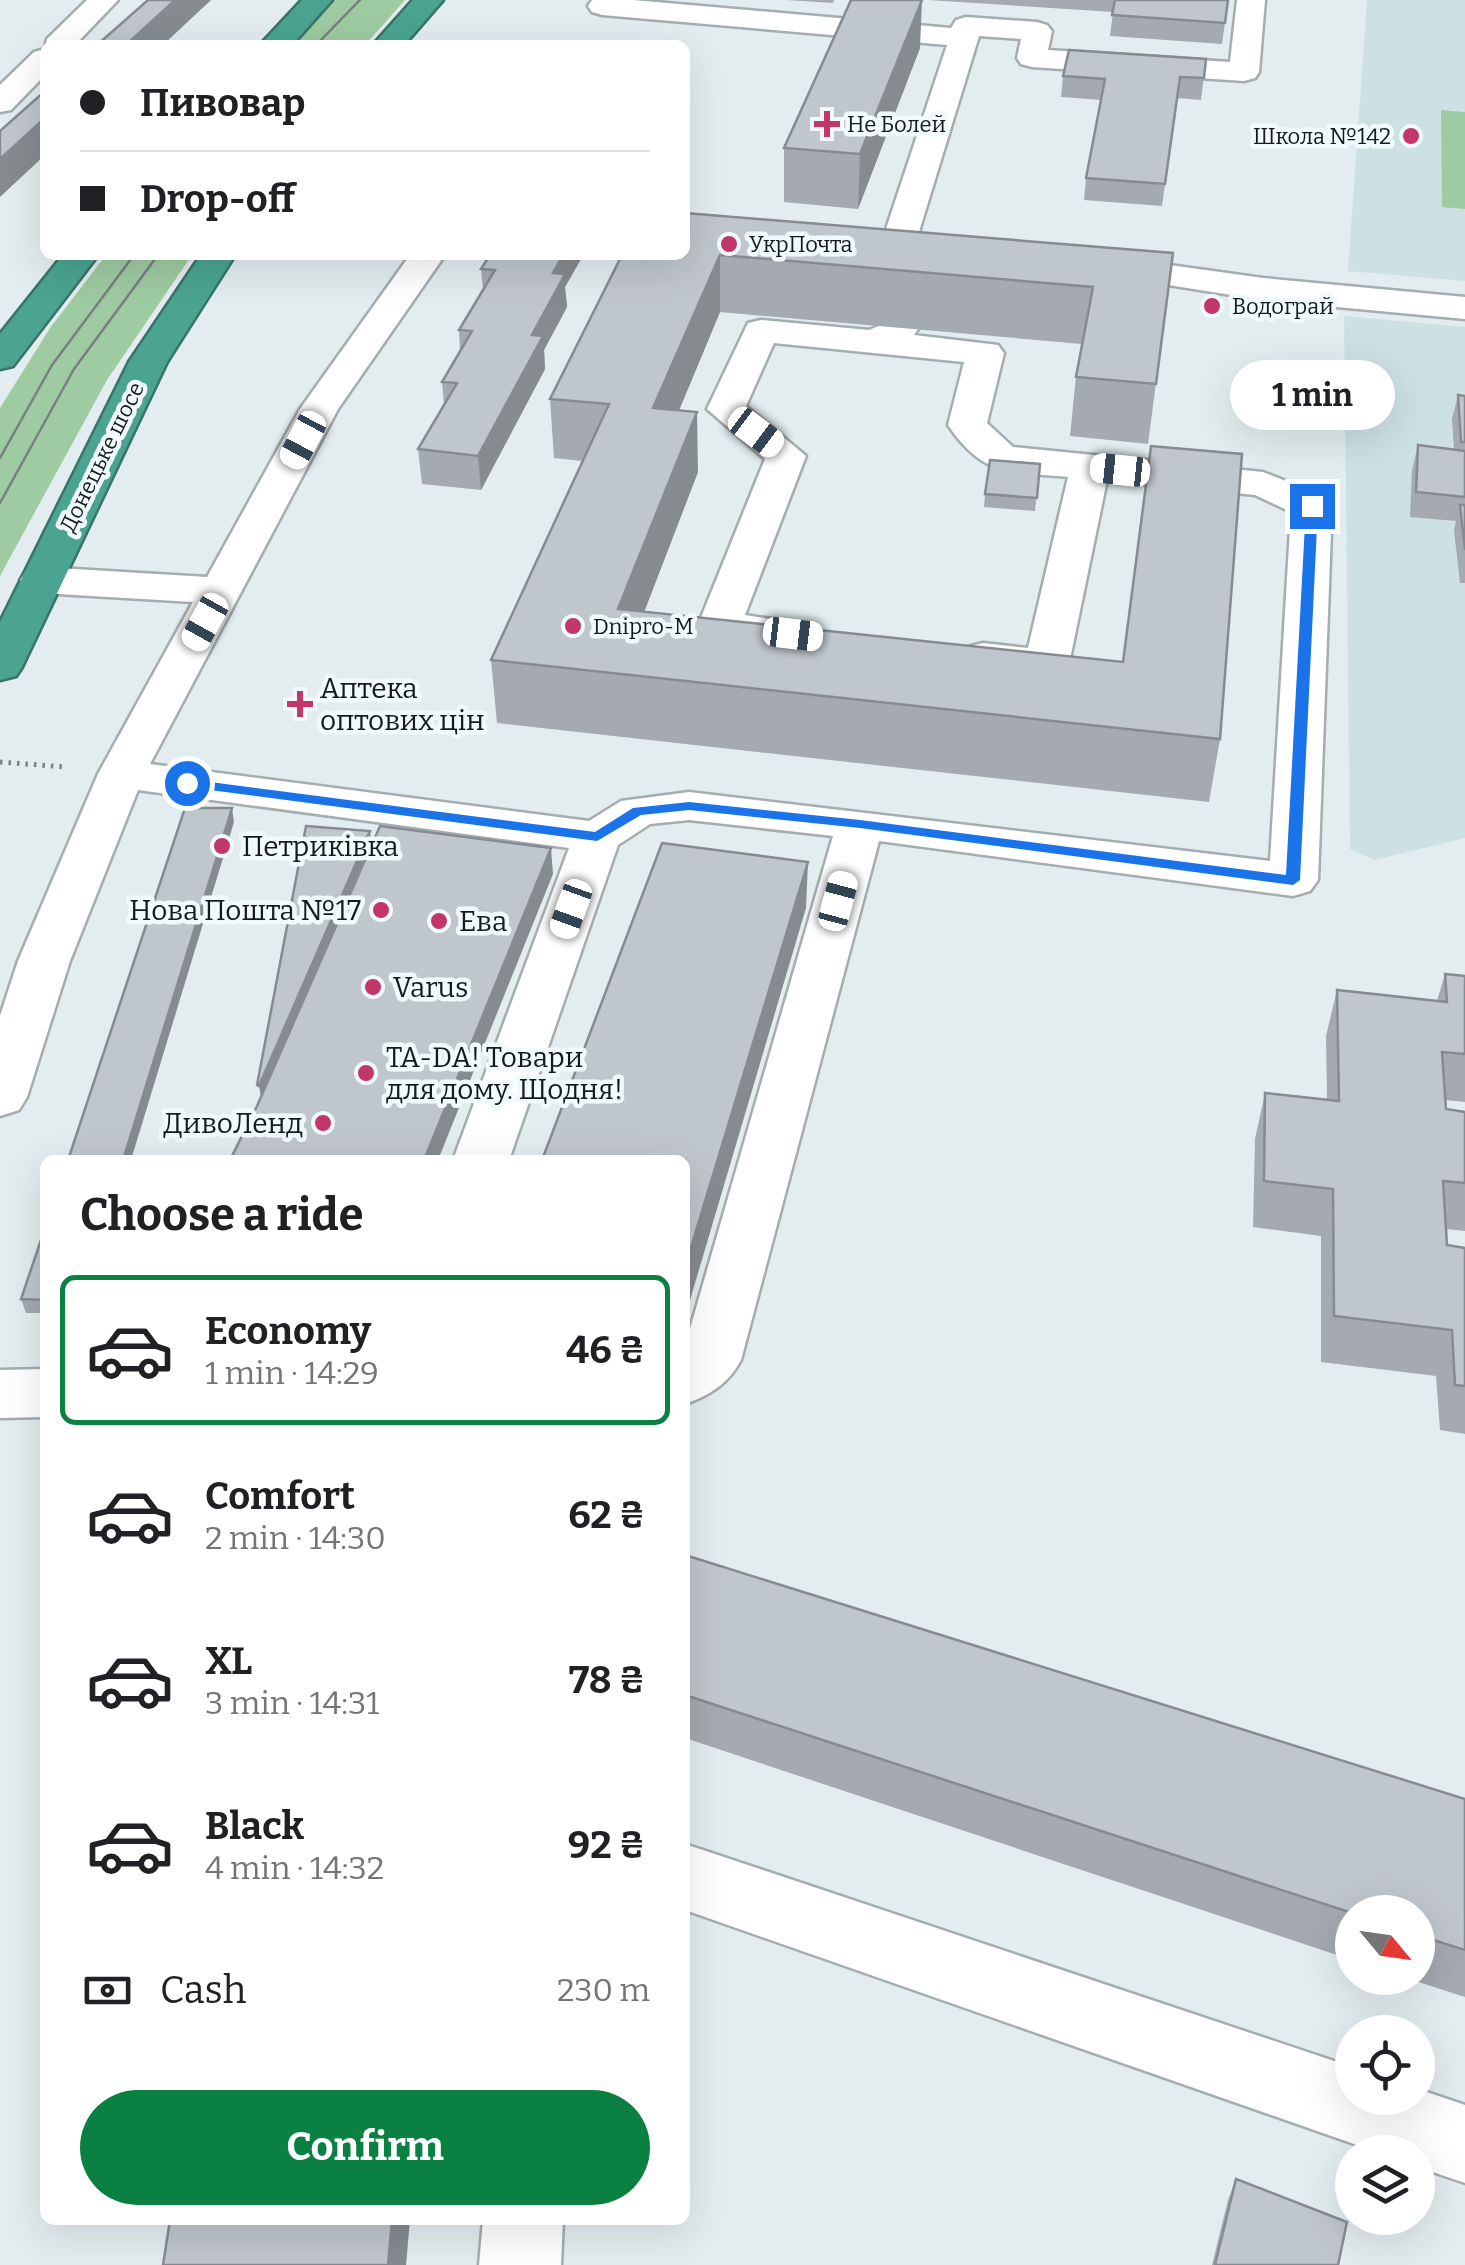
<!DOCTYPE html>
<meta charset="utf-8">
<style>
body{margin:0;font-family:Bitter,serif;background:#f2f2f2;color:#202124;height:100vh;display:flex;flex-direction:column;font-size:38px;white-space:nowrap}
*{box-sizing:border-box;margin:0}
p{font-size:32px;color:#757577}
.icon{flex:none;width:55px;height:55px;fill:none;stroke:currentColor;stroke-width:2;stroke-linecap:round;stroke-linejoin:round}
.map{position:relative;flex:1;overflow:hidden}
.side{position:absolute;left:40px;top:1155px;width:650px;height:1070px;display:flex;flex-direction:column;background:#fff;border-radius:15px;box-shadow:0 10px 40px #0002}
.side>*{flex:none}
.banner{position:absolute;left:40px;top:40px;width:650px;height:220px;border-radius:15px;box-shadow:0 10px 40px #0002;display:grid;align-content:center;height:220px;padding:0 40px;background:#fff}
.needle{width:65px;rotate:119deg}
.controls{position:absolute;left:1335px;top:1895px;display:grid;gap:20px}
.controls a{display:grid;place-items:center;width:100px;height:100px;border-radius:50%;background:#fff;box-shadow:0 10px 40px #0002;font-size:50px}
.end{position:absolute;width:45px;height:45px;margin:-22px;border:12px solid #1a73e8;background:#fff;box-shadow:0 0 0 5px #fff}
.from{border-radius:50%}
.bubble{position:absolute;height:70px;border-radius:35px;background:#fff;box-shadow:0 10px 40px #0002;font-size:32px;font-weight:700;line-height:70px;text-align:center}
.car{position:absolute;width:30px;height:60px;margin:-30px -15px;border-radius:12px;box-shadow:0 0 8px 2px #0007;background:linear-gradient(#fff 24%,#345 0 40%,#fff 0 76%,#345 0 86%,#fff 0)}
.banner b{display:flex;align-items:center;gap:35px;height:95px;font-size:38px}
.banner b+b{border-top:2px solid #e0e0e0}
.banner i{width:25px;height:25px;background:#202124}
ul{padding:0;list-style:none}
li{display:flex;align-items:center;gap:30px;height:150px;margin:0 20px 15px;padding:0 20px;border:5px solid transparent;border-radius:15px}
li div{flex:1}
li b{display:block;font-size:38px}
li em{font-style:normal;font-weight:700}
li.selected{border-color:#0b8043}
li>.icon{width:90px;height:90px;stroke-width:1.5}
h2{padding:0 40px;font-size:45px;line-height:120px}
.pay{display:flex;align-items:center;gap:25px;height:110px;padding:0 40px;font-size:38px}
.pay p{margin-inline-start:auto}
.cta{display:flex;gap:20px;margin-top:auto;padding:20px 40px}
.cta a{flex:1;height:115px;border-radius:60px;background:#0b8043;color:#fff;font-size:40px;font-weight:700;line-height:115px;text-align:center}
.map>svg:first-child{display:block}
.built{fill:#cde0e3}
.green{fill:#9ecba1}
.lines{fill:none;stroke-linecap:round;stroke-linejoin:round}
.minor-casing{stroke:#a4adaf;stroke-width:5}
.highway-casing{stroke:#387467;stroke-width:5}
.path{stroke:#7a8182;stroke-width:5;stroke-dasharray:2.5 6;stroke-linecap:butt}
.minor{fill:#fff;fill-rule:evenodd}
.highway{fill:#4aa491;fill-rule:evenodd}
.tram{stroke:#787f80;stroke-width:2.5}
.wall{fill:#a4aaaf}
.shaded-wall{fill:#868b8f}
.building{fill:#bfc6cc;stroke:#868b8f;stroke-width:2.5}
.route{fill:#1a73e8}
.poi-dot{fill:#c23668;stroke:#f0fafc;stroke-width:4}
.labels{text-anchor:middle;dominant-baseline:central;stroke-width:9;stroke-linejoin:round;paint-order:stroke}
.far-poi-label{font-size:22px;fill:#161a1a;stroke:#f0fafc;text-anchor:start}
.far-street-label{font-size:22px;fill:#161a1a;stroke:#f0fafc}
.poi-label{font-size:28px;fill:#161a1a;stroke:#f0fafc;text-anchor:start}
</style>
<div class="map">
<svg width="1465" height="2265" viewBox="0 0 1465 2265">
<rect width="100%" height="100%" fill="#e3edef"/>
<!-- built -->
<path class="built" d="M1367 0H1465V281L1348 271Z
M1344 316 1465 327V838L1374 860 1350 849Z"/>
<!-- green -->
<path class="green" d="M329 0H405L365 45H285Z
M1441 110 1465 112V209L1442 207Z
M106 255H192L107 380 0 576V408L50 328Z"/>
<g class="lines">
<!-- minor casing -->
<g class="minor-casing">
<path id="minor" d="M87 0H118L75 45 45 48 47 39Z
M592 0H633L951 28 956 20 966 17 1037 22 1047 25 1052 31 1048 50 1230 62 1237 0H1265L1259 72 1255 78 1244 81 1032 67 1021 64 1017 58 1021 39 979 36 918 235 913 242 901 245 889 242 884 235 947 45 602 15 592 12 588 6Z
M45 49V75L11 110 0 112V85L34 52Z
M410 255H445L338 409 150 764 589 821 621 801 689 792 1270 861 1291 512 1255 495 1107 480 1069 664 1063 673 1047 677 967 665 961 656 967 647 983 643 1028 648 1068 477C1010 471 984 478 948 425L964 362 774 343 746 406 806 456 745 615 803 624 810 633 803 642C773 650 735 642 705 634L698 625 765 459 707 409 748 323 761 320 869 330 901 317 914 320 919 328 914 335 998 345 1004 353 987 423 1013 447 1263 472 1326 497 1332 506 1318 880 1310 891 1293 896 879 841 741 1360C728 1384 710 1395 685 1404V1346L833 836 689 820 650 824 618 845 509 1160H453L569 848 138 790 70 961 27 1097 19 1110 0 1116V1016L18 961 98 774 193 602 41 593 26 589 20 580 26 571 41 567 207 577 300 409Z
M1098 255 1263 278 1465 297V319L1263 300 1086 272 1081 265 1086 258Z
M45 1369V1417L0 1418V1370Z
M685 1844 1352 2067V2098H1418V2089L1465 2105V2183L1418 2167V2152H1377L685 1910Z
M483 2220H563L561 2265H479Z"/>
</g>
<!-- highway casing -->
<g class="highway-casing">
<path id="highway" d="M302 0H332L292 45H260Z
M413 0H443L404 45H373Z
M63 255H98L13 366 0 369V334Z
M201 255H235L167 362 22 667 16 676 0 680V622L129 362Z"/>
</g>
<!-- path -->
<path class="path" d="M0 762 65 767"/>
<!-- minor -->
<use href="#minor" class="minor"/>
<!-- highway -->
<use href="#highway" class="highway"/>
<!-- tram -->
<path class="tram" d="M316 45 360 0
M0 458 52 365 134 255
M0 503 74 369 158 255"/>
</g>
<!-- wall -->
<path class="wall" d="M786 0H834L833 3Z
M928 0H1228L1222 44 1110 36 1113 12Z
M920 48 858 209 784 202V148Z
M1206 59 1201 100 1177 98 1162 206 1084 200 1086 178 1101 100 1061 97 1063 76Z
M1173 253 1148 444 1070 436 1076 377 1082 344 720 312 679 410 698 472 644 612 1220 739 1209 802 497 723 491 660 583 461 554 458 550 399 621 255Z
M490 255H580L581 259 565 287 567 307 544 350 545 369 481 490 422 484 418 449 444 404 442 382 460 351 459 330 483 290 481 269Z
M1458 395 1465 396V583H1460L1454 530 1456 521 1410 517 1412 470 1418 445 1454 449 1452 419Z
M1040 464 1035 511 984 507 985 494Z
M1445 974 1465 976V1102L1445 1100 1446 1109 1465 1112V1231L1446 1229 1447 1245 1465 1248V1434L1440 1430 1436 1376 1321 1362V1236L1253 1227 1255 1139 1265 1093 1327 1100 1326 1036 1337 990 1437 1001Z
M45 1228V1313H26L21 1299Z
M685 1555 1465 1799V1997L1406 1978H1418V1912H1352V1960L685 1738Z
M1236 2179 1338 2265H1212L1228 2200Z"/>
<!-- shaded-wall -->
<path class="shaded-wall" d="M175 0H211L163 45H126Z
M922 0 920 48 858 209 860 154Z
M45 118V155L0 197V159Z
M563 255H580L581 259 565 287 567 307 544 350 545 369 481 490 478 456 532 335 553 273Z
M720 255V312L655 468 653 408Z
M697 412 698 472 621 672 618 609Z
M232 808 234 822 131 1160H123Z
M370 831 375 868 266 1124 259 1086Z
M551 848 553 874 438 1160H424Z
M808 862 806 908 685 1317V1267Z
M392 2220H410L406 2265H388Z"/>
<!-- building -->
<path class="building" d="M148 0H175L126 45H97Z
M851 0H922L860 154 784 148Z
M1115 0H1228L1225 23 1112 15Z
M1069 50 1206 59 1204 78 1180 77 1165 184 1086 178 1105 79 1063 76Z
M45 91V118L0 159V131Z
M685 213 1173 253 1156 384 1076 377 1093 287 720 255 653 408 697 412 618 609 1123 662 1151 446 1242 454 1220 739 491 660 609 404 550 399 622 255H685Z
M490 255H563L553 273 565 274 532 335 543 336 478 456 418 449 457 383 442 382 472 331 459 330 495 270 481 269Z
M1458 395 1465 396V442H1461Z
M1418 445 1465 451V497L1416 492Z
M990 460 1040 464 1037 498 985 494Z
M1460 505H1465V550Z
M185 808H232L123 1160H68Z
M306 826 370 831 259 1086 257 1085Z
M380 826 551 848 424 1160H230L257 1106Z
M662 843 808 862 685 1267V1160H542Z
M1445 974 1465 976V1054L1442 1052 1446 1109 1465 1112V1183L1443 1181 1447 1245 1465 1248V1386L1455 1385 1452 1330 1334 1316 1333 1189 1264 1181 1265 1093 1339 1101 1337 990 1447 1002Z
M45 1228V1300L21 1299Z
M685 1555 1465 1799V1950L1418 1935V1912L1352 1913 685 1695Z
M1236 2179 1347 2222 1338 2265H1215Z
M170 2220H392L388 2265H163Z"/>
<!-- route -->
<path class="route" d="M1312 503 1318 506 1300 880 1293 885 860 828 689 810 641 815 597 841 187 787 180 783 187 779 595 832 633 808 689 802 860 820 1286 875 1306 506Z"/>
<!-- markers -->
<g class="poi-dot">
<path d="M822 109h10v10h10v10h-10v10h-10v-10h-10v-10h10z"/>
<circle cx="1411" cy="136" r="10"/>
<circle cx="729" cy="244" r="10"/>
<circle cx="1212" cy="306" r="10"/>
<circle cx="573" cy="626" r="10"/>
<path d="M295 689h10v10h10v10h-10v10h-10v-10h-10v-10h10z"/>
<circle cx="222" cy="846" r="10"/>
<circle cx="381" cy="910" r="10"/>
<circle cx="439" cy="921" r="10"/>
<circle cx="373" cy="987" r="10"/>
<circle cx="366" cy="1073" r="10"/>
<circle cx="323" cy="1123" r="10"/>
</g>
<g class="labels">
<!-- far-poi labels -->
<g class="far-poi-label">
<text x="847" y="124">Не Болей</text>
<text x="1391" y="136" text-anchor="end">Школа №142</text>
<text x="749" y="244">УкрПочта</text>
<text x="1232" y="306">Водограй</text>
<text x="593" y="626">Dnipro-M</text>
</g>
<!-- far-street labels -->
<g class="far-street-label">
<text transform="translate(102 457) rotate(-64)">Донецьке шосе</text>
</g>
<!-- poi labels -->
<g class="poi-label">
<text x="320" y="688">Аптека<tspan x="320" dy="32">оптових цін</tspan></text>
<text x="242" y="846">Петриківка</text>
<text x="361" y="910" text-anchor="end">Нова Пошта №17</text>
<text x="459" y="921">Ева</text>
<text x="393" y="987">Varus</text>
<text x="386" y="1057">TA-DA! Товари<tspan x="386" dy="32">для дому. Щодня!</tspan></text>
<text x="303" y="1123" text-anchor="end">ДивоЛенд</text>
</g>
</g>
</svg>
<div class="controls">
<a><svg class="needle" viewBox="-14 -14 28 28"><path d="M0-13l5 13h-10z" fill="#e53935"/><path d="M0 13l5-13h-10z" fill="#757577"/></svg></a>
<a><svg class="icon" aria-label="locate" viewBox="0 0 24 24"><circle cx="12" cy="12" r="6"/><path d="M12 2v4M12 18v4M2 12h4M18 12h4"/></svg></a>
<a><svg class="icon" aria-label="layers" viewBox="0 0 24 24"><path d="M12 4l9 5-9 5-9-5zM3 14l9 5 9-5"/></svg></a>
</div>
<i class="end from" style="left:187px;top:783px"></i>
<i class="end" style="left:1312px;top:506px"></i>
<div class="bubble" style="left:1230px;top:360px;width:165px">1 min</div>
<i class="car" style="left:756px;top:432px;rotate:127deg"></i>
<i class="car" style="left:303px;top:440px;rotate:208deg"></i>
<i class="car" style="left:1120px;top:470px;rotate:276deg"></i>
<i class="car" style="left:205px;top:622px;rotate:209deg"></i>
<i class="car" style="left:793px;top:634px;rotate:97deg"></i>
<i class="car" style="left:838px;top:901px;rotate:15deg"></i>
<i class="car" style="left:571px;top:909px;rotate:200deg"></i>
<div class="banner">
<b><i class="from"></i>Пивовар</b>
<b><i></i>Drop-off</b>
</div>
<section class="side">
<h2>Choose a ride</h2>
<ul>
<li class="selected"><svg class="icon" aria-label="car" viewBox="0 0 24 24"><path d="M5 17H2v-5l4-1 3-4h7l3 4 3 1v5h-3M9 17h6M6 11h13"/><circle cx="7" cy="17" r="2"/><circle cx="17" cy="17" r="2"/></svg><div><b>Economy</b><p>1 min · 14:29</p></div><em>46 ₴</em></li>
<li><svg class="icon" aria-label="car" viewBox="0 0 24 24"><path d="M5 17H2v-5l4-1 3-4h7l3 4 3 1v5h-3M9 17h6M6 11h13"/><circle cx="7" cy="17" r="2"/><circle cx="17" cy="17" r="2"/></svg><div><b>Comfort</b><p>2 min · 14:30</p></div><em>62 ₴</em></li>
<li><svg class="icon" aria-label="car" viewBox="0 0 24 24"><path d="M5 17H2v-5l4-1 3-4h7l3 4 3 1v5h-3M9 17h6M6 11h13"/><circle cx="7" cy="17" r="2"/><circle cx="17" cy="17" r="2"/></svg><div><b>XL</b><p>3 min · 14:31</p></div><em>78 ₴</em></li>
<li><svg class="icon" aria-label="car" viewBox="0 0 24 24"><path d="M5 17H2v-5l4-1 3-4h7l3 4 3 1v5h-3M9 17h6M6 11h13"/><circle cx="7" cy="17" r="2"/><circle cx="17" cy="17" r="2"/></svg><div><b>Black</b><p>4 min · 14:32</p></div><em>92 ₴</em></li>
</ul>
<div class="pay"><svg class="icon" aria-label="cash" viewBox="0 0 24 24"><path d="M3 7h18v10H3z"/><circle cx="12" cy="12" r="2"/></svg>Cash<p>230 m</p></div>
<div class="cta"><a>Confirm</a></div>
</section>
</div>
